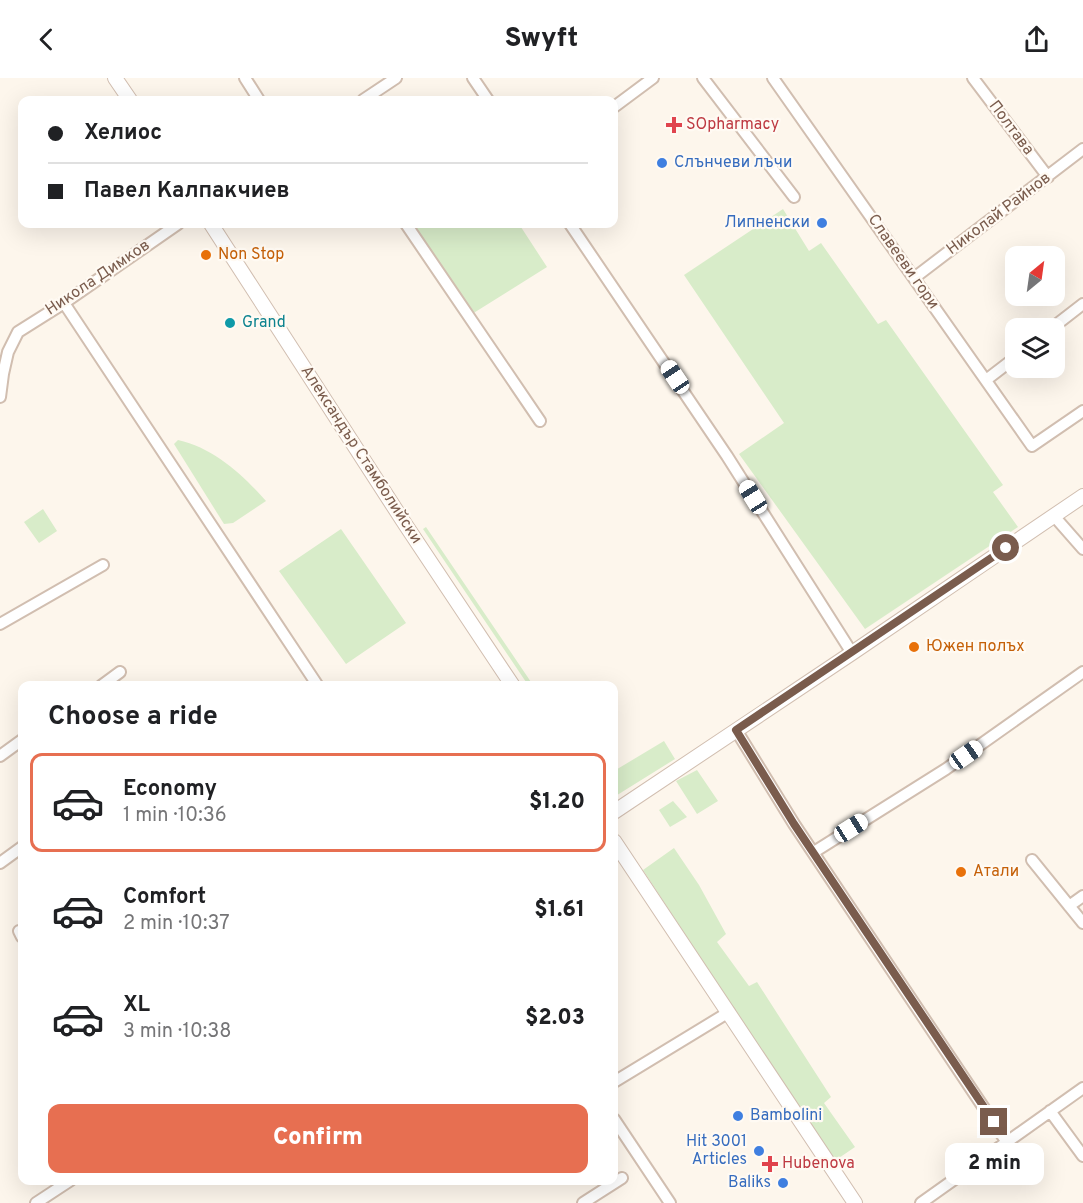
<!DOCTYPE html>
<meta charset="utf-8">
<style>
body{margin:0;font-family:Overpass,sans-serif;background:#f6f6f6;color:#202124;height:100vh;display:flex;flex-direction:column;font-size:22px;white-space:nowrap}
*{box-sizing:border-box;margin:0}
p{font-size:20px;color:#757577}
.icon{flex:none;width:33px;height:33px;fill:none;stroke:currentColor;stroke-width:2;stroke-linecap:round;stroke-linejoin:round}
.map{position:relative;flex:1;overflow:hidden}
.side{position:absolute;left:18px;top:603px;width:600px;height:504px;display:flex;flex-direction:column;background:#fff;border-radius:12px;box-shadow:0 6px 24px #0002}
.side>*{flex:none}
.guide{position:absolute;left:18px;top:18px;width:600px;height:132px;border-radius:12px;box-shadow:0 6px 24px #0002;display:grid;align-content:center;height:132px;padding:0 30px;background:#fff}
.needle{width:39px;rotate:29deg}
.tools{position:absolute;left:1005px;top:168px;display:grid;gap:12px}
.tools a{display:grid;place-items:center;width:60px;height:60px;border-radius:12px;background:#fff;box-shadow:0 6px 24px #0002;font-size:30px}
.end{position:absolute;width:27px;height:27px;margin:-14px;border:8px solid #7a5c4d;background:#fff;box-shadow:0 0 0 3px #fff}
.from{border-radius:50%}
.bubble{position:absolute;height:42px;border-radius:12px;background:#fff;box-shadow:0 6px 24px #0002;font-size:20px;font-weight:800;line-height:42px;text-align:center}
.car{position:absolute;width:18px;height:36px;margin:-18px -9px;border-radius:8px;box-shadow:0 0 4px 2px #0007;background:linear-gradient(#fff 24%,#345 0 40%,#fff 0 76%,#345 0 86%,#fff 0)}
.guide b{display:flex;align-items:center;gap:21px;height:57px;font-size:22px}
.guide b+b{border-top:2px solid #e0e0e0}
.guide i{width:15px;height:15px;background:#202124}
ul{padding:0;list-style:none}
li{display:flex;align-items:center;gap:18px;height:99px;margin:0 12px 9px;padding:0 18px;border:3px solid transparent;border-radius:12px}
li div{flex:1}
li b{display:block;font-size:22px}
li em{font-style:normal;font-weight:800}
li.on{border-color:#e76f51}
li>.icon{width:54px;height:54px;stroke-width:1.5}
h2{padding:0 30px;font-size:27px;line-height:72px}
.action{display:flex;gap:12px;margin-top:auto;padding:12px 30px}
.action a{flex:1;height:69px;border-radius:12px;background:#e76f51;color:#fff;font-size:24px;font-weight:800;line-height:69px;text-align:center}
header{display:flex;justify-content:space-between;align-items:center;height:78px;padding:0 30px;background:#fff;font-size:27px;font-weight:800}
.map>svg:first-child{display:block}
.green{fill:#d8ecc9}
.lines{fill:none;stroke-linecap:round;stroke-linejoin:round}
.minor-casing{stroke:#d1beb0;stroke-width:14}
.tertiary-casing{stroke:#d1beb0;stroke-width:16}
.minor{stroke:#fff;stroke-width:10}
.tertiary{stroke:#fff;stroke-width:14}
.route{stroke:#7a5c4d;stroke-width:8}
.health-dot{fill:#e0444e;stroke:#fffaf3;stroke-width:2}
.shop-dot{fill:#3f7fe0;stroke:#fffaf3;stroke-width:2}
.food-dot{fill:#e8710a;stroke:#fffaf3;stroke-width:2}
.culture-dot{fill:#0f9aa8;stroke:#fffaf3;stroke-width:2}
.labels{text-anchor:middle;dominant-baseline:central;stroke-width:4.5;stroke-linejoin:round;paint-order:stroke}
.health-label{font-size:16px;fill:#be3a42;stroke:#fffaf3;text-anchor:start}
.street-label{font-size:16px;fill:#7a5c4d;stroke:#fffaf3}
.shop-label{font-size:16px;fill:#366cbe;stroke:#fffaf3;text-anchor:end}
.food-label{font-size:16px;fill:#c56008;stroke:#fffaf3;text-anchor:start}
.culture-label{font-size:16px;fill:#0d838f;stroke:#fffaf3;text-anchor:start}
</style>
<header><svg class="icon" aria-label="back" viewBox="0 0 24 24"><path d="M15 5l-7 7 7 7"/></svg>Swyft<svg class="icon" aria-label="share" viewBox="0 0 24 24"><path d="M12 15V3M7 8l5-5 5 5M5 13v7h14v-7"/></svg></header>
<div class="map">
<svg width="1083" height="1125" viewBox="0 0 1083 1125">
<rect width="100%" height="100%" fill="#fdf6ec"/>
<!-- green -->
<path class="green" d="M783 131 809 173 821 165 878 246 886 242 1003 407 993 414 1018 449 865 551 739 376 784 345 684 197Z
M413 146H519L547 189 472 236Z
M178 362C214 370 243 397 266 423L233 445 224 446 174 366Z
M43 431 57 453 39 465 24 444Z
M426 449 533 607H528L423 451Z
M341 451 406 545 346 586 279 493Z
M664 663 675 681 614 719V693Z
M697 692 718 723 697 736 676 703Z
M673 723 687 739 670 749 659 732Z
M674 770 699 807 726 856 717 864 749 908 757 904 831 1019 824 1025 855 1069 833 1084 643 792Z"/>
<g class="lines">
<!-- minor casing -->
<g class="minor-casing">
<path id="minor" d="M245 0 259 22
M473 0 488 22
M703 0 794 119
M773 0 1032 368 1083 333
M973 0 1048 99
M363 22 396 0
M614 29 653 0
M406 146 540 343
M570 146 727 378 852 575
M914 200 1083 71
M64 225 318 608
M1052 250 1083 226
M986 302 1016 279
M0 319 3 296 8 274 18 254 64 225 178 146
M1054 438 1083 471
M0 546 103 487
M101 608 120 594
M736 652 794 746 1006 1063
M0 678 22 662
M814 774 946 691 1083 594
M1032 782 1083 845
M0 785 22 769
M1069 828 1083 818
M19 853 22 859
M614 1004 729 934
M1050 1033 1083 1078
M614 1041 670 1125
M36 1125 71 1102
M583 1125 622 1100
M921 1125 1083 1010"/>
</g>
<!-- tertiary casing -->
<g class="tertiary-casing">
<path id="tertiary" d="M115 0 130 22
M211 146 405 446 513 608
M614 734 852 575 1083 418
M614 763 855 1125"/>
</g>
<!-- minor -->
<use href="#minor" class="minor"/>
<!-- tertiary -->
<use href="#tertiary" class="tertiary"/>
</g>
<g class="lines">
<!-- route -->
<path class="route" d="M994 1044 794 746 736 652 1006 470"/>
</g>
<!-- markers -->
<g class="health-dot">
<path d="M671 38h6v6h6v6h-6v6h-6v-6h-6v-6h6z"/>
<path d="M767 1077h6v6h6v6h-6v6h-6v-6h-6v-6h6z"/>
</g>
<g class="shop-dot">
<circle cx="662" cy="85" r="6"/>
<circle cx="822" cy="145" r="6"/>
<circle cx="738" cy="1038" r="6"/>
<circle cx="759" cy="1073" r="6"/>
<circle cx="783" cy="1105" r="6"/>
</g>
<g class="food-dot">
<circle cx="206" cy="177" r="6"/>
<circle cx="914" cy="569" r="6"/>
<circle cx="961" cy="794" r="6"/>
</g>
<circle class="culture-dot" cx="230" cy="245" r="6"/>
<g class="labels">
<!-- health labels -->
<g class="health-label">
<text x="686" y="47">SOpharmacy</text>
<text x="782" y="1086">Hubenova</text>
</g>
<!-- street labels -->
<g class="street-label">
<text transform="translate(1011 50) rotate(53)">Полтава</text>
<text transform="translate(999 136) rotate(-37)">Николай Райнов</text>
<text transform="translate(903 184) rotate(55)">Славееви гори</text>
<text transform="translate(98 200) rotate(-34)">Никола Димков</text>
<text transform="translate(361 377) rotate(57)">Александър Стамболийски</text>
</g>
<!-- shop labels -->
<g class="shop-label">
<text x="674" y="85" text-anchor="start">Слънчеви лъчи</text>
<text x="810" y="145">Липненски</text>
<text x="750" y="1038" text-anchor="start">Bambolini</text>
<text x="747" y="1064">Hit 3001<tspan x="747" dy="18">Articles</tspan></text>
<text x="771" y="1105">Baliks</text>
</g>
<!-- food labels -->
<g class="food-label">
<text x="218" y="177">Non Stop</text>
<text x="926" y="569">Южен полъх</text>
<text x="973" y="794">Атали</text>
</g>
<!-- culture labels -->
<g class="culture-label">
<text x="242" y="245">Grand</text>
</g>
</g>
</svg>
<div class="tools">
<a><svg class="needle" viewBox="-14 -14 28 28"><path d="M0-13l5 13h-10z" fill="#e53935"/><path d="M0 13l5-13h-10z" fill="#757577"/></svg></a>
<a><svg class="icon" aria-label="layers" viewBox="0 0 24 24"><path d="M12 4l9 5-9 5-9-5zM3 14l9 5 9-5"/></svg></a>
</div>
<i class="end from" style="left:1006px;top:470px"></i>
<i class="end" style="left:994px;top:1044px"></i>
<div class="bubble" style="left:945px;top:1065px;width:99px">2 min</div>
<i class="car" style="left:675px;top:299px;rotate:326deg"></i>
<i class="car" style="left:753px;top:419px;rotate:328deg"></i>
<i class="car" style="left:966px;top:677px;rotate:55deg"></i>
<i class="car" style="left:851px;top:750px;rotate:58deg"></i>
<div class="guide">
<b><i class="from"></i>Хелиос</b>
<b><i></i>Павел Калпакчиев</b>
</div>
<section class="side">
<h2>Choose a ride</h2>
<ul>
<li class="on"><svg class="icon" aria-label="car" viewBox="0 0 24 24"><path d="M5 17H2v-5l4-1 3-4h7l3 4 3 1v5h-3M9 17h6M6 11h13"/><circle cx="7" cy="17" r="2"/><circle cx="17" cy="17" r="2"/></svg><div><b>Economy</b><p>1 min · 10:36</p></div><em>$1.20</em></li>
<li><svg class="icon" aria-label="car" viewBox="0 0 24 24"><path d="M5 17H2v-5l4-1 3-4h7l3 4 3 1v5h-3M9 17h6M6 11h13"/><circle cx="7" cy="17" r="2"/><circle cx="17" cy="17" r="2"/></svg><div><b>Comfort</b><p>2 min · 10:37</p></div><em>$1.61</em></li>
<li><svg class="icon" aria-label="car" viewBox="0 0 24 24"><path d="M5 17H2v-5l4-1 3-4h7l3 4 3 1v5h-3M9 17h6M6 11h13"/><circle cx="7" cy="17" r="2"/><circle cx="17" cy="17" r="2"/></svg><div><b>XL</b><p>3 min · 10:38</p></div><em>$2.03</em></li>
</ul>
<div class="action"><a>Confirm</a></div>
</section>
</div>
